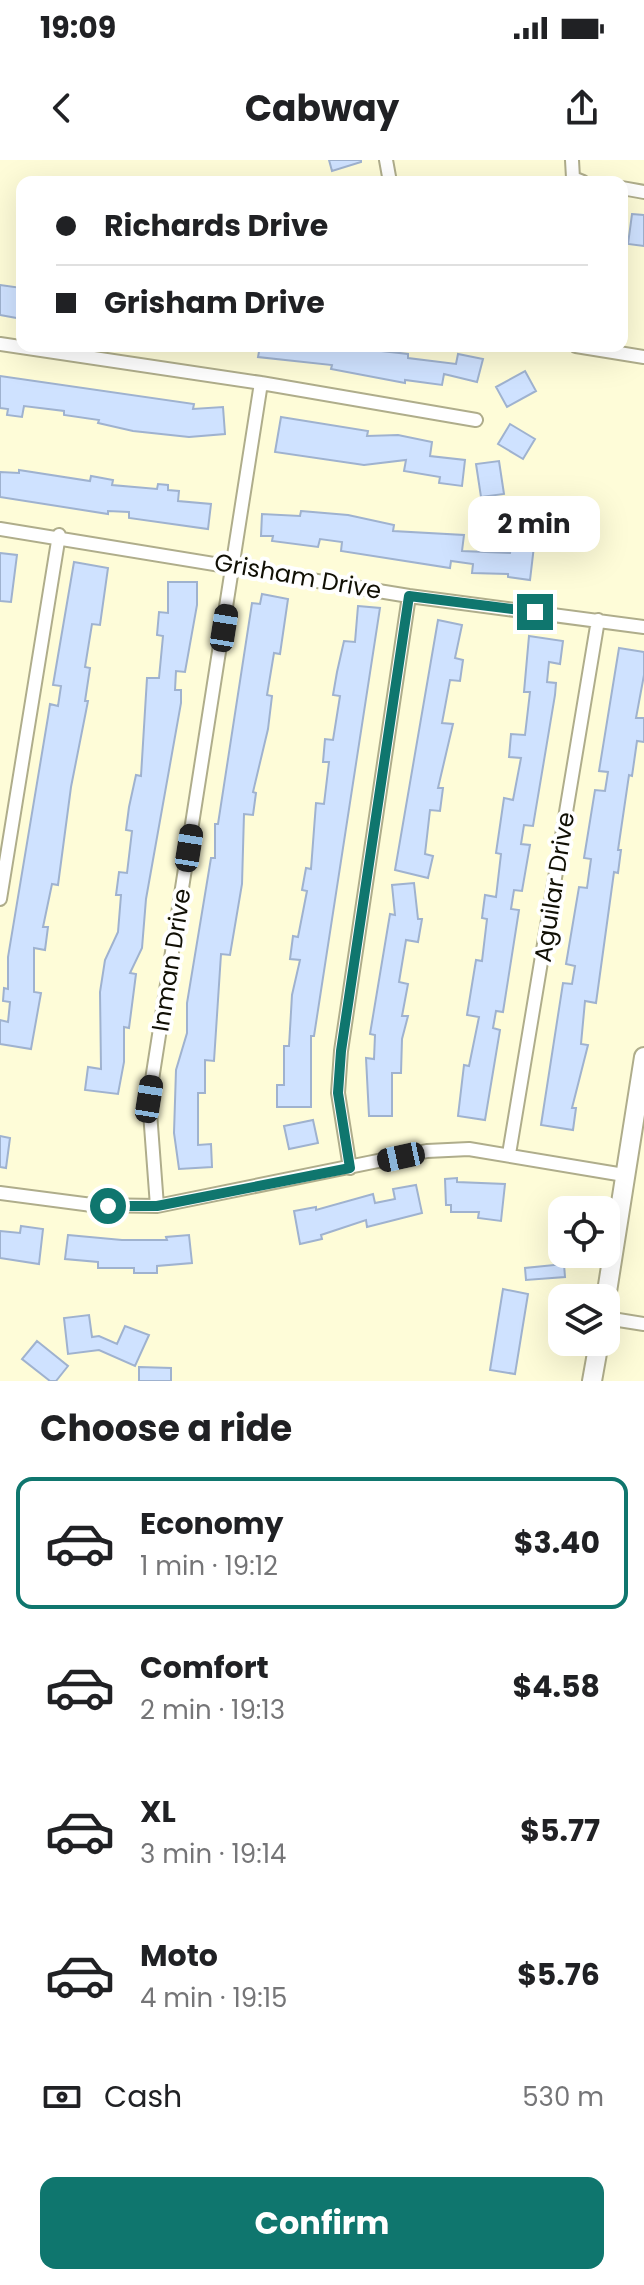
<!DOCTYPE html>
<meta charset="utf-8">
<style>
body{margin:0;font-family:Poppins,sans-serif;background:#f2f2f2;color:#202124;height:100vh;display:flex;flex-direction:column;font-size:30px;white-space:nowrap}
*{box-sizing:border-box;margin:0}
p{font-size:26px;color:#757577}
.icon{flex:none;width:44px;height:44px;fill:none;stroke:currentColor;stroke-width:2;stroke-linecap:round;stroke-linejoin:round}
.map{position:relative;height:1221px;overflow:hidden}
.panel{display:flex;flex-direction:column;background:#fff;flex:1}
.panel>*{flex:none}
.banner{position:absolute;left:16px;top:16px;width:612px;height:176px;border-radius:16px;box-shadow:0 8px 32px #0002;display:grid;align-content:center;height:176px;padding:0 40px;background:#fff}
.buttons{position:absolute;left:548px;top:1036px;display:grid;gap:16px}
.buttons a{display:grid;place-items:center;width:72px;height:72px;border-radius:16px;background:#fff;box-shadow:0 8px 32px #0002;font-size:40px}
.end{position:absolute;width:36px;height:36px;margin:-18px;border:10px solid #0f766e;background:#fff;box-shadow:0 0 0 4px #fff}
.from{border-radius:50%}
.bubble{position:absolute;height:56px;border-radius:16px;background:#fff;box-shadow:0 8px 32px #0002;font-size:26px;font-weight:700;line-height:56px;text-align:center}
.car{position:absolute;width:24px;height:48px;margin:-24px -12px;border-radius:10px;box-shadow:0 0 6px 2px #0007;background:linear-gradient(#222 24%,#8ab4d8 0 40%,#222 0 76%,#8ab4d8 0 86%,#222 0)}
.banner b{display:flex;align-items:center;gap:28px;height:76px;font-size:30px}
.banner b+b{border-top:2px solid #e0e0e0}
.banner i{width:20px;height:20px;background:#202124}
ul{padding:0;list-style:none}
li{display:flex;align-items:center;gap:24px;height:132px;margin:0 16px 12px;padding:0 24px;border:4px solid transparent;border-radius:16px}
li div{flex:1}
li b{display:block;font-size:30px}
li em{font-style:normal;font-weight:700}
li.active{border-color:#0f766e}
li>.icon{width:72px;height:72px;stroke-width:1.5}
h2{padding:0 40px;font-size:36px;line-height:96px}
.pay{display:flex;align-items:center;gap:20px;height:88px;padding:0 40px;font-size:30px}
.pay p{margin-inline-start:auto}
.primary-button{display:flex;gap:16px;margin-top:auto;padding:16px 40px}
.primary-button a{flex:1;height:92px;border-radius:16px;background:#0f766e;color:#fff;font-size:32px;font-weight:700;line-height:92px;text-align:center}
.status{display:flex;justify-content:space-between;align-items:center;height:56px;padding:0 40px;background:#fff;direction:ltr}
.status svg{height:22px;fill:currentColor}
header{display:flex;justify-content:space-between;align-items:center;height:104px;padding:0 40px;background:#fff;font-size:36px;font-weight:700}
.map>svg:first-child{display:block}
.building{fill:#cfe2ff;stroke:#9fb2cf;stroke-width:2}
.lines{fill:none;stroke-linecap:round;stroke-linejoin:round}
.minor-casing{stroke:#afad8b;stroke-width:16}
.secondary-casing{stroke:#afad8b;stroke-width:22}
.minor{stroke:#fff;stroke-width:12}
.secondary{stroke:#fff;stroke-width:18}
.route{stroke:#0f766e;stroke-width:10}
.labels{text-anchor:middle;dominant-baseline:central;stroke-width:8;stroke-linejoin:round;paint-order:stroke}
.street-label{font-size:24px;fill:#111005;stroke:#fff}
</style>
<div class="status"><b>19:09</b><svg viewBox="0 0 49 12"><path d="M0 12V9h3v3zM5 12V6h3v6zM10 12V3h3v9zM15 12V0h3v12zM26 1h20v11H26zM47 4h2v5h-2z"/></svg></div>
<header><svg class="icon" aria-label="back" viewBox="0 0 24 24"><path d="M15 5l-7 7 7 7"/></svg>Cabway<svg class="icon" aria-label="share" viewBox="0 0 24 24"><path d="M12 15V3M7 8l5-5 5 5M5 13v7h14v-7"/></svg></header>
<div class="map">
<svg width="644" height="1221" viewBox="0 0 644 1221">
<rect width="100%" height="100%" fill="#fefcd8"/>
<!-- building -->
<path class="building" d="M329 0H361V2L332 11Z
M632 54 644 55V86L628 84Z
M0 125 22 128V159L0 155Z
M260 186H375L382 187V191L408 194V198L456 204 458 194 483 199 477 222 444 214 442 225 405 220V223L331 209 332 205 258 197Z
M525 211 536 231 507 247 496 227Z
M0 216 194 244 193 249 223 247 225 274 189 277 133 271 98 263 99 260 64 255V251L24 246 22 257 7 255 8 249 0 248Z
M281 257 368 271 367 276 398 275 432 282 430 296 465 300 462 326 439 323 440 317 404 311 406 300 364 305 275 292Z
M510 264 535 279 523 299 498 284Z
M499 301 504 334 481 337 476 304Z
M19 310 90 321 91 316 113 320 112 325 157 329 158 324 168 325V330L179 331 178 341 211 344 208 369 129 358V352L108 351V354L0 337V312L19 313Z
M301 351 348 355 394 365 393 371 464 375 462 391 510 393 512 383 534 386 530 420 508 417V414L472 413 473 404 451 401 450 408 341 391 342 382 320 379 318 387 272 381 273 376H261L262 354 300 356Z
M0 393 17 395 11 442 0 441Z
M74 402 108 408 100 465 92 464 85 507 90 508 85 541H88L71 627 58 725 52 724 43 767H48L45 790 34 788V832L41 833 31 889 0 884V860L8 862 10 842 3 841 4 828 8 829V797L48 557 50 544 58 546 61 526 53 525Z
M168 422H197V445L185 512 176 511 175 530H181V543L146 739 142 788 130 813 136 814 129 868 124 867V902L118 934 85 930 88 907 101 909 100 832 105 800 118 772 121 735H116L119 712 127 713 132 671 126 670 129 647 136 615 141 616 147 518H159L163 476 157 475 159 452 168 453Z
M262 434 288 439 280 494 274 493 267 535 272 536 268 569 253 632 256 633 253 655 244 654 242 724 230 795 221 794 214 901 205 900V933H198V985L211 984 212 1007 179 1009 174 973 176 910 187 873V843L211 698H215V664H218L252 443 260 444Z
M358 446 380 448 314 876H311V947H277V925H284V886H289L292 835 300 800 290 799 293 776 298 777 307 731 302 730 306 708 311 709 316 643 324 644 329 602H323L325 579 333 580 340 536 333 535 337 512 344 481 355 482Z
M438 460 462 465 455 498 463 500 460 521 450 520 442 563 453 564 438 628H443L440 651 430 650 425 694 433 696 428 718 395 710Z
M529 476 563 481 560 504 549 502 547 522 556 523 555 535 533 666 524 665 521 684 530 685 522 731 514 730 511 749 519 750 503 852 496 851 493 868 500 870 485 960 458 956 464 905 469 906 479 857 467 855 476 800 482 801 487 759 482 758 485 735 496 737 501 694 496 693 504 638 513 640 521 598 509 597 511 574 525 575 530 532H524Z
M619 488 644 492V515L636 558H644V582L637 581 632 616 629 615 618 690H621L618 713 614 712 596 843 585 841 581 884 588 885 572 948H576L573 970 541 965 563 823 572 824 575 806 566 804 579 727 587 728 591 699 584 698 595 630 605 631 608 612 599 611Z
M414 723 418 759H422L418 782 406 780 399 822 408 824 402 856H408L402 879 401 913H392V956H369L366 898 374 899 375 875 370 874 390 754 395 755 392 725Z
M313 960 318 983 289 989 284 966Z
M0 976 10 978 6 1008 0 1007Z
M457 1018V1022L505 1024 501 1061 478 1058 479 1052H451V1045H446L445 1019Z
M416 1025 422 1053 367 1067 366 1060 321 1075 322 1079 300 1084 294 1051 316 1047V1050L373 1034 375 1043 395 1039 393 1029Z
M21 1066 43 1069 39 1104 0 1098V1071L20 1073Z
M68 1075 122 1080H167L166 1077 189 1075 192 1103 157 1106V1113H134V1108H98V1102L65 1099Z
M564 1104 565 1117 526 1120 525 1108Z
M503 1129 528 1134 515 1214 490 1210Z
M89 1155 92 1177 99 1176 117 1184 125 1166 149 1175 135 1206 99 1190 68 1194 64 1158Z
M37 1181 68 1206 56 1221H50L22 1199Z
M139 1207 171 1208V1221H139Z"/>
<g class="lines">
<!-- minor casing -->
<g class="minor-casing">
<path id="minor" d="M386 0 390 22
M572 0 573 18 583 22
M622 28 644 32
M0 184 261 223 476 260
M576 186 644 197
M0 369 409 436 644 467
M0 739 59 375
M509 994 598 460
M350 1008 338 933 341 891 409 436
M0 1033 92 1045 157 1046 427 991 469 989 624 1015
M157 1046 149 939 261 223
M606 1158 644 1164"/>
</g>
<!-- secondary casing -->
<g class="secondary-casing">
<path id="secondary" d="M606 1138 644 897
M592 1221 599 1182"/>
</g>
<!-- minor -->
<use href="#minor" class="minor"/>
<!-- secondary -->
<use href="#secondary" class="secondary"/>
</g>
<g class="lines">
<!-- route -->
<path class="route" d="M108 1046H157L350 1008 338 933 341 891 409 436 535 452"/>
</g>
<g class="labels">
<!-- street labels -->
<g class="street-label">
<text transform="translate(298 416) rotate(10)">Grisham Drive</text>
<text transform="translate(554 727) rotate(-81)">Aguilar Drive</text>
<text transform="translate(171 800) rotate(-81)">Inman Drive</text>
</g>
</g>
</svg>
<div class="buttons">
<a><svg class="icon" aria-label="locate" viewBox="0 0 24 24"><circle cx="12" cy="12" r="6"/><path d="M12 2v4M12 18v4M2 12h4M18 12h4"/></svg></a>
<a><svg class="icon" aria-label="layers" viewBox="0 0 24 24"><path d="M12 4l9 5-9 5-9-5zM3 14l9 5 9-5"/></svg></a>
</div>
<i class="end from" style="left:108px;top:1046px"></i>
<i class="end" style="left:535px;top:452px"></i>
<div class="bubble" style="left:468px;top:336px;width:132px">2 min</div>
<i class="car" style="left:224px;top:468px;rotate:9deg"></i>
<i class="car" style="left:189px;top:688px;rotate:9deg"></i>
<i class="car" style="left:149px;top:939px;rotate:9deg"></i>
<i class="car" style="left:401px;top:997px;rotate:258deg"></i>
<div class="banner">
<b><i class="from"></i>Richards Drive</b>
<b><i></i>Grisham Drive</b>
</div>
</div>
<section class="panel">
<h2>Choose a ride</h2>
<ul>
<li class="active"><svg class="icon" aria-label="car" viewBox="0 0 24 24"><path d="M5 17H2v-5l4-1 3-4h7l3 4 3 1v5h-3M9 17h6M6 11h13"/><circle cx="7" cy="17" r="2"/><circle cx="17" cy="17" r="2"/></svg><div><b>Economy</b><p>1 min · 19:12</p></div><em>$3.40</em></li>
<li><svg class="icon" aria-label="car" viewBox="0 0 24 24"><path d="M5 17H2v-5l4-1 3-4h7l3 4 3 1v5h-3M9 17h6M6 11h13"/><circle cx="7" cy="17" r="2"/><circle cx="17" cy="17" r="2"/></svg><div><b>Comfort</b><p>2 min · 19:13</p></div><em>$4.58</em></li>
<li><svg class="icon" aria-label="car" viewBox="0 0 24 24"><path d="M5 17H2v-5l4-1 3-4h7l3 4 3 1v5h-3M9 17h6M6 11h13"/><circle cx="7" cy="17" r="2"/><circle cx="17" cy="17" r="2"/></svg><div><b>XL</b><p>3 min · 19:14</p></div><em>$5.77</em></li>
<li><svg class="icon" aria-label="car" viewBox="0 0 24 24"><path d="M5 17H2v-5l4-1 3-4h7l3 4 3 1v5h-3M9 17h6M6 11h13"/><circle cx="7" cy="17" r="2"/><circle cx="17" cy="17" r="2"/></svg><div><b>Moto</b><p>4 min · 19:15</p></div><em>$5.76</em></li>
</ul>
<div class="pay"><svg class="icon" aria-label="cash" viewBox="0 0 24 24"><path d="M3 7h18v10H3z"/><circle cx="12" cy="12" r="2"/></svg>Cash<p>530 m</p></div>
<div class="primary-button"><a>Confirm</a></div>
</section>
